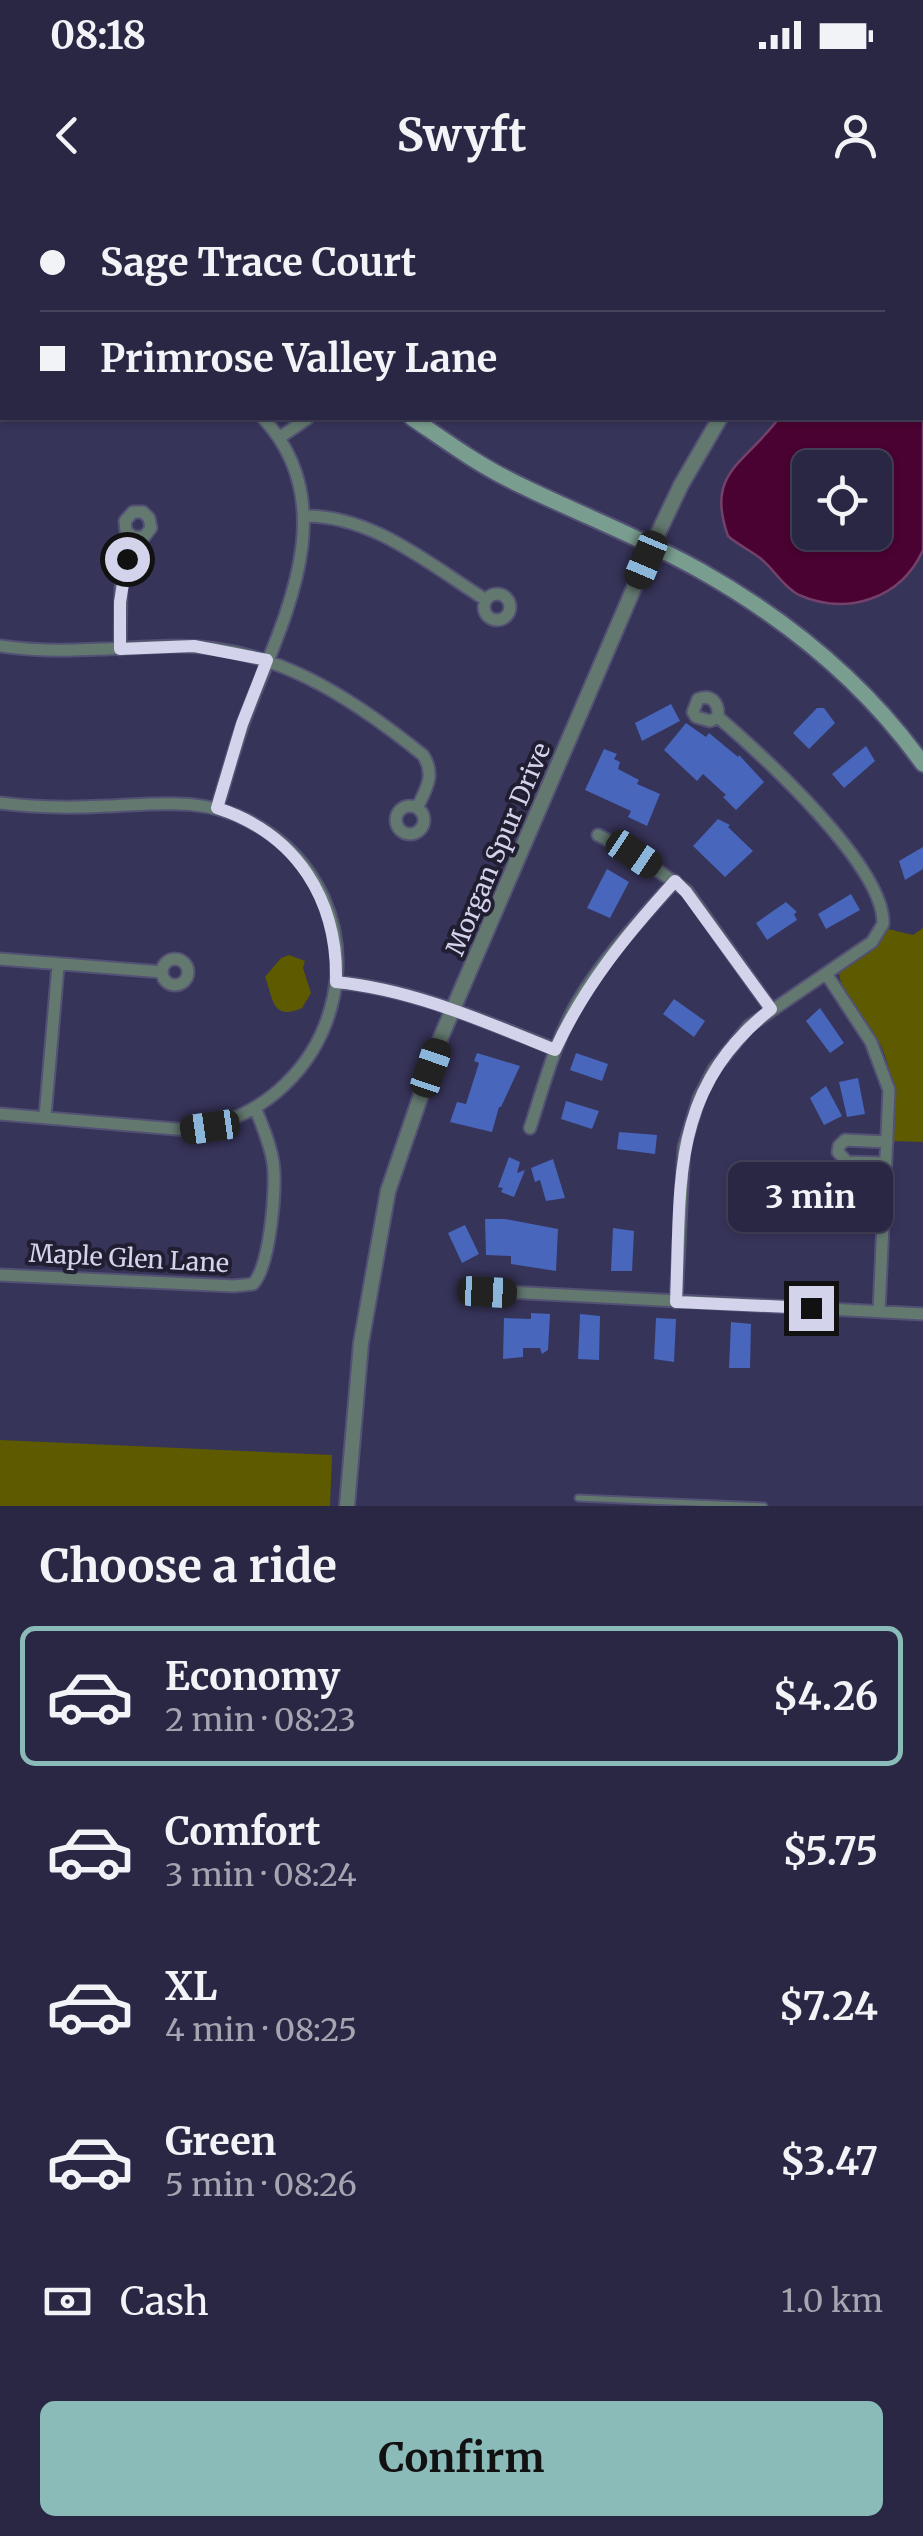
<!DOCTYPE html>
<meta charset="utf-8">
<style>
body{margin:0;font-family:Merriweather,serif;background:#35334f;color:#f1f3f6;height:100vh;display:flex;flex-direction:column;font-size:38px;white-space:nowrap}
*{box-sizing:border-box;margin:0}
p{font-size:32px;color:#a5a5b2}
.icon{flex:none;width:55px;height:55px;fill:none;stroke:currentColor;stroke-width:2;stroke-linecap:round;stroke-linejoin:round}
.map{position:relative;height:1306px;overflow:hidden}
.sheet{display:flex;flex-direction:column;background:#292744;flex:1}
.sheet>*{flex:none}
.hud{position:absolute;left:0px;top:0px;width:925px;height:220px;box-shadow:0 2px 8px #0004,0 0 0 2px #45445d;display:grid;align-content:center;height:220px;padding:0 40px;background:#292744}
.buttons{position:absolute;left:792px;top:250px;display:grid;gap:20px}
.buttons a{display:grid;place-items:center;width:100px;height:100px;border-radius:15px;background:#292744;box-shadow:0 2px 8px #0004,0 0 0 2px #45445d;font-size:50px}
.end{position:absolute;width:45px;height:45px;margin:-22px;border:12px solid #d3d3eb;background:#111;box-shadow:0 0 0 5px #111}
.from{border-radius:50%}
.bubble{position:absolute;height:70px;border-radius:15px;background:#292744;box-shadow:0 2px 8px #0004,0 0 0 2px #45445d;font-size:32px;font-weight:700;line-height:70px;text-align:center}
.car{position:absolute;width:30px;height:60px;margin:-30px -15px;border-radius:12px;box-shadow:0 0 8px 2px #0007;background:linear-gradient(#222 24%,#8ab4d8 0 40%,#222 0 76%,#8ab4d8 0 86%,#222 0)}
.hud b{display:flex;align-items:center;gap:35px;height:95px;font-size:38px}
.hud b+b{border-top:2px solid #45445d}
.hud i{width:25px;height:25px;background:#f1f3f6}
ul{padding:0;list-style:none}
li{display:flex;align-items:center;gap:30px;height:140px;margin:0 20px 15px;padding:0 20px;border:5px solid transparent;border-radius:15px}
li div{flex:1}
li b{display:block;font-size:38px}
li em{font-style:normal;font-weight:700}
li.on{border-color:#8bbbb9}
li>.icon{width:90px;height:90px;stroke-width:1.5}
h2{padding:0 40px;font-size:45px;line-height:120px}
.pay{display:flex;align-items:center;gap:25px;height:110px;padding:0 40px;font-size:38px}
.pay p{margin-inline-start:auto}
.button{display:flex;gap:20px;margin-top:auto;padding:20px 40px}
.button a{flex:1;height:115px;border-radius:15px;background:#8bbbb9;color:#111;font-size:40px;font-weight:700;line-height:115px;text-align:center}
.status{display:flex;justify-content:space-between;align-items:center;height:70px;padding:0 50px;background:#292744;direction:ltr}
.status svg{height:28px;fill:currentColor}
header{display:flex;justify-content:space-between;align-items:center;height:130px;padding:0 40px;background:#292744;font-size:45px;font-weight:700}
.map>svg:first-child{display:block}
.green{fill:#5e5a00}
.water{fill:#4a0232;stroke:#73416a;stroke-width:2.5;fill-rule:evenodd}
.building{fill:#4766bc}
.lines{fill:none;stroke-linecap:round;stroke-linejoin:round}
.service-casing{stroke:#535174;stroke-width:9}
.minor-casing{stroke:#535174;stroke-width:15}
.tertiary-casing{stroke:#535174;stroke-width:18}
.secondary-casing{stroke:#535174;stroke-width:19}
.service{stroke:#637970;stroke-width:5}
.minor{stroke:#637970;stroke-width:11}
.tertiary{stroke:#637970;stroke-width:14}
.secondary{stroke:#799d8e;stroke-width:15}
.route{stroke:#d3d3eb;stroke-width:12}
.labels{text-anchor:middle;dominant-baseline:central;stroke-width:8;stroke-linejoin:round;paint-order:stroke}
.street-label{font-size:25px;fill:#d3d3eb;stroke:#201e30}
</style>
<div class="status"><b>08:18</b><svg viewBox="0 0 49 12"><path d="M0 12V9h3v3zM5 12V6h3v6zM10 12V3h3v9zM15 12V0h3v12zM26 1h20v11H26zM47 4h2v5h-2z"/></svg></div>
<header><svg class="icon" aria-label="back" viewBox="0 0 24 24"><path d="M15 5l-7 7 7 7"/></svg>Swyft<svg class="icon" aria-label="person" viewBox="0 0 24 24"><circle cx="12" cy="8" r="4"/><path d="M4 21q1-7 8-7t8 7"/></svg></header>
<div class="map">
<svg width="923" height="1306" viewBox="0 0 923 1306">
<rect width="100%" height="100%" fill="#37345a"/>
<!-- green -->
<path class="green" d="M923 728V942L894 941C894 909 895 878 882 848 872 827 840 795 839 773L877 746 888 729 913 735Z
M289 755 305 761 303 768 311 793 302 808C271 822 273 796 265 777L281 758Z
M0 1240 332 1255 330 1306H0Z"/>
<!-- water -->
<path class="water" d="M923 110V350C901 399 847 416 799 395 783 387 774 369 760 358 750 350 738 345 728 336 705 272 745 264 779 218H922ZM810 268H875V332H810Z"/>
<!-- building -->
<path class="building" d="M671 504 680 521 642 541 635 523Z
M817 508H824L835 523 809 549 793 533Z
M686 523 706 537 709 533 738 557 739 555 764 582 736 610 723 597 726 595 703 574 697 581 664 550Z
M866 546 875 561 844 588 832 574Z
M604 549 617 554 614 559 620 562 618 569 639 580 637 584 660 594 647 626 628 617 631 611 585 590Z
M718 619 730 625 728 627 753 651 725 677 693 646Z
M923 647V669L905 680 899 661Z
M607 669 629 682 610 718 587 708Z
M851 694 860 710 826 729 818 714Z
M786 702 797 712 794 714 797 720 767 740 756 723Z
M674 799 705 821 694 837 663 814Z
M820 808 844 843 830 853 806 821Z
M477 853 520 866 501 907H499L492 932 450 922 457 902 466 904 479 863 474 861Z
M576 853 608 864 602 881 570 870Z
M858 878 865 914 847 917 839 882Z
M826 886 842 916 824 925 810 898Z
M566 901 599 911 592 929 561 919Z
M619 932 657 935 655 954 617 949Z
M509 957 520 962 517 973 525 970 514 997 501 992 503 988 498 987Z
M553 959 565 998 546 1001 540 980 535 982 531 968Z
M816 971 822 975 824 972 837 983 830 993 826 990 813 1010 798 1000Z
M485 1019H505L558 1029 556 1071 511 1064V1056L486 1055Z
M465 1025 479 1054 462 1063 448 1033Z
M613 1028 634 1031 632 1071H611Z
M531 1113 550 1114 548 1150 542 1154 540 1148H523V1157L503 1159 504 1118 531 1119Z
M580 1114 600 1116 599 1160 578 1159Z
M656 1118 676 1119 674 1162 654 1159Z
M731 1122 751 1124 750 1168H729Z"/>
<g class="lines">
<!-- service casing -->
<g class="service-casing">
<path id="service" d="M578 1298 764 1306"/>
</g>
<!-- minor casing -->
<g class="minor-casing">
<path id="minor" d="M82 0 84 2
M350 0 352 2
M866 0 869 2
M741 2 743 0
M0 167H2
M279 238 308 218
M304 316C373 315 430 365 486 400
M484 407a13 13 0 1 1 26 0a13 13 0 1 1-26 0Z
M0 446C59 455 117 447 176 446 272 445 351 497 423 555 436 575 426 589 417 608
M120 449 121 387 133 337 126 331 125 321 133 312H143L149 318 151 328 144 337H133
M0 603C36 608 71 608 107 606 157 604 203 597 249 621 395 697 349 909 188 930L0 914
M396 620a14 14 0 1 1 28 0a14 14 0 1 1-28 0Z
M217 608C227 577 235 544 247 513 283 420 345 306 263 218
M598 635 634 654 687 691 771 809
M162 772a13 13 0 1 1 26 0a13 13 0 1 1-26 0Z
M0 759 162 772
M827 775 871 842 889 890 879 1112
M336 782C414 789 483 821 555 849
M45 917 58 766
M530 928C544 885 555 842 577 803 603 758 640 720 675 681
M886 963 847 962 838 952 839 946 845 940 887 942
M0 1075 234 1086 253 1084C270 1066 277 987 273 962 270 944 263 927 256 910
M487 1091 923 1114
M676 1102 684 947 699 898 714 869 749 826 872 742 883 724C885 666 761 554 718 517 719 503 712 494 698 499L693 512 696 517 710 521 718 517"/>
</g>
<!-- tertiary casing -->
<g class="tertiary-casing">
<path id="tertiary" d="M896 2 898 0
M347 1306 361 1143 388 991 441 837 652 346 681 285 720 218"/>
</g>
<!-- secondary casing -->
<g class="secondary-casing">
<path id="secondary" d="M212 0 214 2
M412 218C443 239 474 262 508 279 571 311 639 336 701 371 786 419 865 483 923 564"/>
</g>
<!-- service -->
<use href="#service" class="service"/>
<!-- minor -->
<use href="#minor" class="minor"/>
<!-- tertiary -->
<use href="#tertiary" class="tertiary"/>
<!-- secondary -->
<use href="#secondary" class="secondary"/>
</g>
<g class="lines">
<!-- route -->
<path class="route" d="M127 359 120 402V449L194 446 267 460 242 524 217 608C297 634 338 700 336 782 414 790 483 821 555 850 585 785 627 734 675 681L686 692 771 809C669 890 681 984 676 1102L811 1108"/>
</g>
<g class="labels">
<!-- street labels -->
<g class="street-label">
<text transform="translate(498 649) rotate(-67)">Morgan Spur Drive</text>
<text transform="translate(129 1058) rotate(3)">Maple Glen Lane</text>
</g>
</g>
</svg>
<div class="buttons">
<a><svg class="icon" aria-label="locate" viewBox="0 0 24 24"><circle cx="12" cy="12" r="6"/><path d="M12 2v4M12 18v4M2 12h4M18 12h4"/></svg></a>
</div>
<i class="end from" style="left:127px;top:359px"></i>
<i class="end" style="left:811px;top:1108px"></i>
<div class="bubble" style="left:728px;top:962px;width:165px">3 min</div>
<i class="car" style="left:646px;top:360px;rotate:203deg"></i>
<i class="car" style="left:634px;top:654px;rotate:124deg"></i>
<i class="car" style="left:431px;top:868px;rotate:19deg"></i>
<i class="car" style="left:210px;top:927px;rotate:262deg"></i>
<i class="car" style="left:487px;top:1092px;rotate:93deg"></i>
<div class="hud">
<b><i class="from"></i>Sage Trace Court</b>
<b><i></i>Primrose Valley Lane</b>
</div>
</div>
<section class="sheet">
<h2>Choose a ride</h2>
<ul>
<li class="on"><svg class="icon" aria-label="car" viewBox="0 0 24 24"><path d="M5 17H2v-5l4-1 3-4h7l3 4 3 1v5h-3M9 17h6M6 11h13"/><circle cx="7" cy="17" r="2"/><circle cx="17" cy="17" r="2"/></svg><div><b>Economy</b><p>2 min · 08:23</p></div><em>$4.26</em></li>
<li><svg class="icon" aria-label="car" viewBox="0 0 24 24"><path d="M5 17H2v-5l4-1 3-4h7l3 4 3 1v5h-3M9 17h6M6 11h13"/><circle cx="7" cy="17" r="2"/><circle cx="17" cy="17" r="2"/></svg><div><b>Comfort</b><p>3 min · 08:24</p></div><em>$5.75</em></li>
<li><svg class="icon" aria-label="car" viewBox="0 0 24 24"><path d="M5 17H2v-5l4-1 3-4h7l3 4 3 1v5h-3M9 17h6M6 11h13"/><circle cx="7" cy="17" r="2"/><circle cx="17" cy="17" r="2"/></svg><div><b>XL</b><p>4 min · 08:25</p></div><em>$7.24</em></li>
<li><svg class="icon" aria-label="car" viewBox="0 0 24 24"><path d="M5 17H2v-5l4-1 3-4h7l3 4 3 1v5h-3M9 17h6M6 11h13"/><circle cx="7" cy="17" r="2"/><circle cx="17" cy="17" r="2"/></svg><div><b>Green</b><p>5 min · 08:26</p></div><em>$3.47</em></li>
</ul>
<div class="pay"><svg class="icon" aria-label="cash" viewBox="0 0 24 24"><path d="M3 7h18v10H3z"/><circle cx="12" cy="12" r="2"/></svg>Cash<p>1.0 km</p></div>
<div class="button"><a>Confirm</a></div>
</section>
